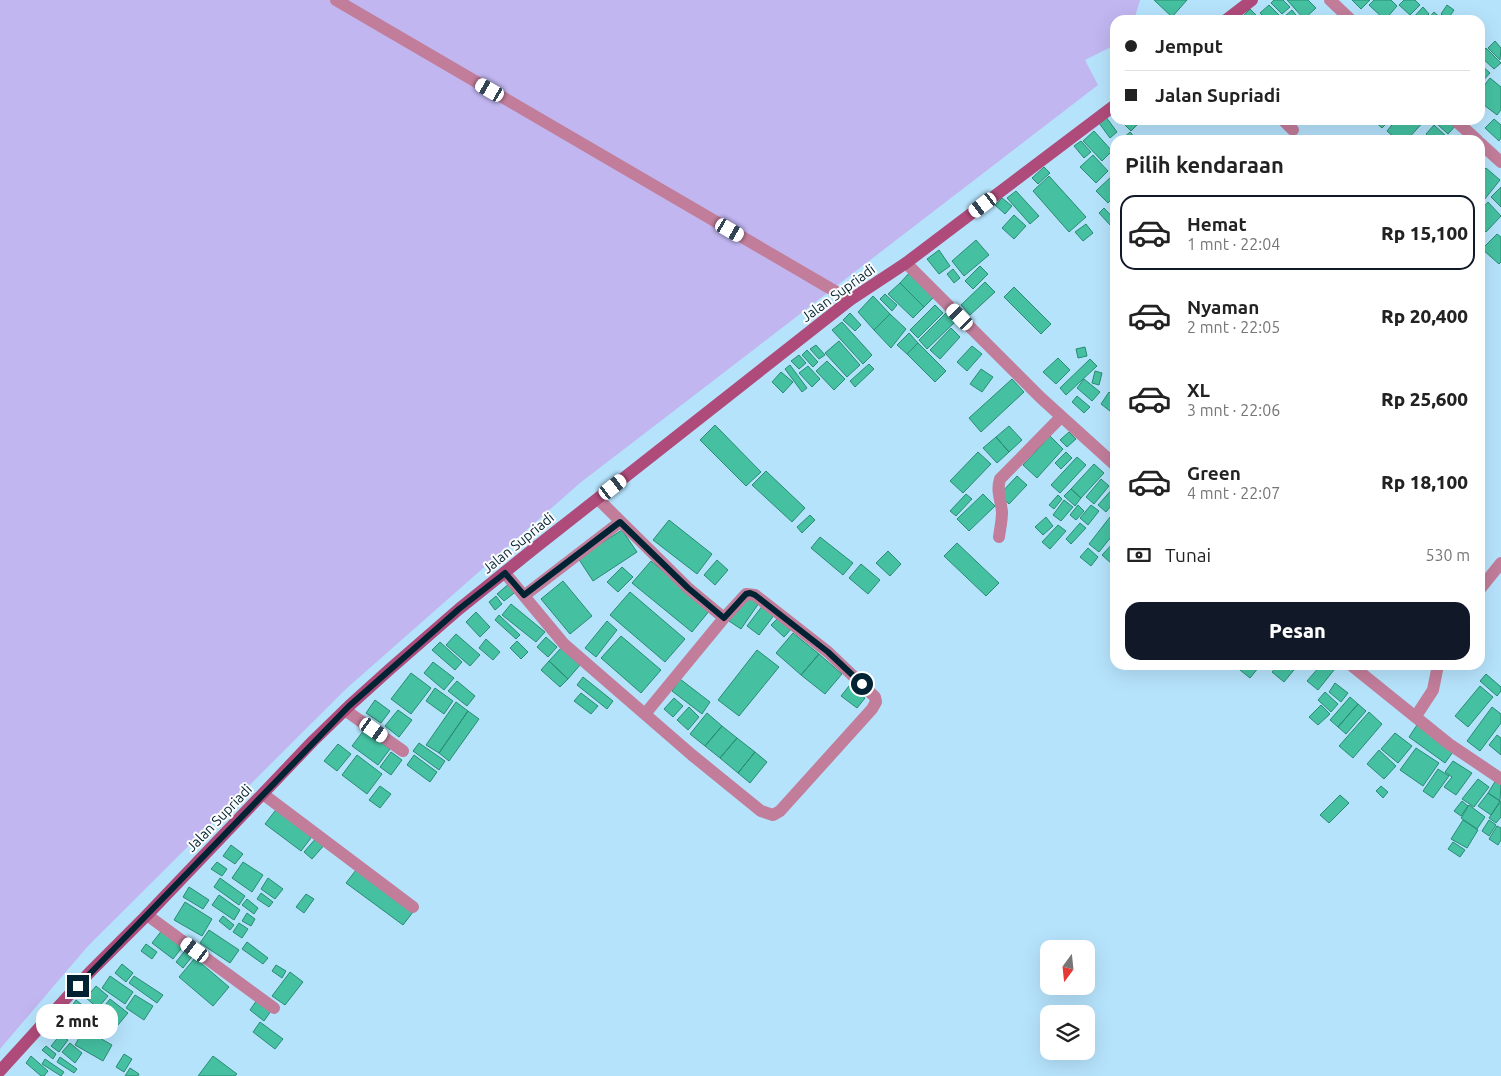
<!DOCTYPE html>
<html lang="id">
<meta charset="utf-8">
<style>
body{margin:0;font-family:Ubuntu,sans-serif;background:#f2f2f2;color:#222;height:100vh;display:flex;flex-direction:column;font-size:19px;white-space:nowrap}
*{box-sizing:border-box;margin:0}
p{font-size:16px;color:#767676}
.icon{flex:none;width:28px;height:28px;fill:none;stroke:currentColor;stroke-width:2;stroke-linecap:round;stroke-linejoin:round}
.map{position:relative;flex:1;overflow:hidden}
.drawer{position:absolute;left:1110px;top:135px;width:375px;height:535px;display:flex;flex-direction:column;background:#fff;border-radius:15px;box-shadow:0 5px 20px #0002}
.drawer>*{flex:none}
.guide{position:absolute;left:1110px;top:15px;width:375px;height:110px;border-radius:15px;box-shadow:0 5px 20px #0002;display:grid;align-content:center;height:110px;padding:0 15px;background:#fff}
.needle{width:32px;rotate:195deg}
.fabs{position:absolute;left:1040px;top:940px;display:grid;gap:10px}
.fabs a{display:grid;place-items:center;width:55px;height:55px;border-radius:10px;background:#fff;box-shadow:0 5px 20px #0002;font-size:25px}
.end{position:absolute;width:22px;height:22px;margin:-11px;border:6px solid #012333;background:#fff;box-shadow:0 0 0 2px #fff}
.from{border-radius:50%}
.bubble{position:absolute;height:35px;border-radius:15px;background:#fff;box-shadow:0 5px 20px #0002;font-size:16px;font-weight:800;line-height:35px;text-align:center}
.car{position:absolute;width:15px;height:30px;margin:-15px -8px;border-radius:6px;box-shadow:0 0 4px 1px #0007;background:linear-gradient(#fff 24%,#345 0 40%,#fff 0 76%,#345 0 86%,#fff 0)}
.guide b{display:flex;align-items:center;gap:18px;height:48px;font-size:19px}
.guide b+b{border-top:1px solid #e0e0e0}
.guide i{width:12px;height:12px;background:#222}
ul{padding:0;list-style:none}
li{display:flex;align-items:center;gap:15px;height:75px;margin:0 10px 8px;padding:0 5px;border:2px solid transparent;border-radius:15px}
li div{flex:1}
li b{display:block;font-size:19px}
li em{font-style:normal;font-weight:800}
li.selected{border-color:#111827}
li>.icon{width:45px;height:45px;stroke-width:1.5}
h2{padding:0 15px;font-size:22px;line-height:60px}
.pay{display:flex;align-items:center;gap:12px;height:55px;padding:0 15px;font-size:19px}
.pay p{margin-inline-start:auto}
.cta{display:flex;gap:10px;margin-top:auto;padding:10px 15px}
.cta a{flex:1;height:58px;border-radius:15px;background:#111827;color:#fff;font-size:20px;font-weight:800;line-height:58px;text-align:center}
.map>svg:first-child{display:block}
.green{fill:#c1b6f0}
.building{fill:#45c0a1;stroke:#298b73}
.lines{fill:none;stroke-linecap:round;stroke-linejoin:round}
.street{stroke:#c27d9a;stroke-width:12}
.secondary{stroke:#af4b7a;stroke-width:12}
.route{stroke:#012333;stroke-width:6}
.labels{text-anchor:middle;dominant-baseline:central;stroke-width:4;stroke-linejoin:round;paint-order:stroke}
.street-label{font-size:14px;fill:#012333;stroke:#fcfcfc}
</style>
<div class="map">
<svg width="1501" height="1076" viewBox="0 0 1501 1076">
<rect width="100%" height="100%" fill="#b6e3fc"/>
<!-- green -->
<path class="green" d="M0 0H1140L1134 20H1115V45L1085 60 1098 85 580 483 347 688 88 946 0 1049Z"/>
<!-- building -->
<path class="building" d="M1154 0H1187L1172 17Z
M1274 0H1283L1290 7 1282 14 1271 3Z
M1287 0H1308L1316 8 1304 19Z
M1352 0H1370L1361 9Z
M1374 0H1391L1397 6 1385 20 1369 5Z
M1404 0H1415L1420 5 1410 15 1399 5Z
M1269 5 1284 20H1267L1260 13Z
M1447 5 1454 10 1448 19 1441 14Z
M1423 7 1429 14 1423 20H1411Z
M1250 9 1261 20H1239Z
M1292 10 1300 20H1288L1285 16Z
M1434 12 1443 20H1427Z
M1495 41 1501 48 1500 60 1488 48Z
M1486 48 1501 63 1494 69 1480 56Z
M1480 64 1490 73 1480 84Z
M1490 78 1501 87V110L1497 115 1480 102V91Z
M1106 117 1117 132 1110 138 1099 123Z
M1494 119 1501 125V138L1499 141 1485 128Z
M1120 120H1138L1140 122 1131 131Z
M1373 120H1390L1382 128Z
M1396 120H1425L1407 140H1397L1387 131Z
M1440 120H1453L1457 124 1448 134 1437 124Z
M1434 125 1447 137 1444 140H1433L1426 134Z
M1094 131 1112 151 1102 161 1083 141Z
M1130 132 1137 140H1121Z
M1081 141 1091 152 1084 158 1074 146Z
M1093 155 1108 171 1096 183 1080 167Z
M1044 167 1050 173 1038 184 1032 178Z
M1486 168 1500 180 1480 205V175Z
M1113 175 1115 178V195L1108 203 1096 191Z
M1049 176 1086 217 1069 232 1033 191Z
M1501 187V207L1491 197Z
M1016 191 1039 216 1030 224 1007 198Z
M1002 198 1012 206 1005 214 995 205Z
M1488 202 1501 216 1486 232 1480 226V211Z
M1104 208 1115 220V222L1111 226 1099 213Z
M1014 215 1026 226 1014 239 1002 228Z
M1086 224 1093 233 1083 241 1075 232Z
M1497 234 1501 237V262L1499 264 1482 249Z
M976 240 989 255 964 276 952 261Z
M939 250 950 266 939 274 927 259Z
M980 266 988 274 973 289 965 281Z
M953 269 960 278 954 283 947 274Z
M911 271 935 296 924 307 900 283Z
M985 282 995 292 970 315 961 305Z
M900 283 924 307 913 318 888 294Z
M1014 287 1051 324 1041 334 1004 297Z
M885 294 897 305 892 311 880 299Z
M873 296 890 314 874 330 858 312Z
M935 305 943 313 918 338 910 330Z
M850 313 861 325 855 331 843 320Z
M946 313 955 322 927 349 919 340Z
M890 314 906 329 891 348 874 330Z
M842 322 872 355 863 364 832 330Z
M951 328 960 337 940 359 930 350Z
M909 333 918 343 907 354 897 345Z
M839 341 860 365 847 377 825 353Z
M918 343 946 371 935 382 907 354Z
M816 345 825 355 819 359 810 349Z
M972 346 982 354 967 371 957 362Z
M1085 347 1087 356 1078 358 1076 349Z
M807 350 818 362 813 367 802 355Z
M799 355 806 363 799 369 791 361Z
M1058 358 1070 370 1056 384 1043 372Z
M1090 359 1097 366 1066 395 1060 388Z
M827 361 845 379 834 390 816 371Z
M869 364 874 369 855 387 850 381Z
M790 365 807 388 802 392 785 369Z
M808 366 820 379 812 387 799 373Z
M981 369 993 377 982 392 970 384Z
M1095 371 1102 373 1099 385 1092 383Z
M781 372 793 382 783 393 772 382Z
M1012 379 1024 392 981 432 969 418Z
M1084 379 1100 392 1092 401 1077 388Z
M1109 392 1115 397V415L1101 404Z
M1077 396 1090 407 1084 413 1072 402Z
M715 425 761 472 746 486 700 440Z
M1009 426 1022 440 1009 452 996 437Z
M1069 432 1076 439 1067 447 1060 440Z
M1050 436 1063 449 1037 478 1023 465Z
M996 437 1009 452 997 463 983 448Z
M978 452 991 464 963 493 950 481Z
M1066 452 1072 458 1061 469 1055 463Z
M1077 457 1086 465 1060 493 1051 485Z
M1094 464 1104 473 1081 498 1071 489Z
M766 471 805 508 792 522 752 485Z
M1017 476 1027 485 1009 504 999 495Z
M1101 479 1109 486 1094 504 1086 497Z
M1115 486V501L1106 512 1098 505Z
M1071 489 1081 498 1075 506 1064 496Z
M966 494 972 499 956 516 950 511Z
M983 494 995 506 969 531 957 519Z
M1058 495 1062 499 1054 509 1049 505Z
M1064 500 1073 507 1061 521 1053 515Z
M1078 505 1084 511 1076 520 1070 515Z
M1091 505 1099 511 1088 525 1080 518Z
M810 515 815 520 802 533 797 527Z
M1046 517 1053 526 1043 535 1035 527Z
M1110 517 1115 521V532L1099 552 1089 544Z
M669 520 712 554 697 574 653 540Z
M1080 523 1086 528 1071 544 1066 539Z
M1058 525 1066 531 1050 549 1042 542Z
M622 530 637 552 593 581 578 558Z
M820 537 853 563 843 575 811 548Z
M1115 541V562L1113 565 1102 555Z
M957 543 999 583 986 596 944 556Z
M1088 548 1098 557 1091 566 1080 557Z
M888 551 901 564 890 576 876 563Z
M717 560 728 570 715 585 704 575Z
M651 561 710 610 692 632 632 583Z
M861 564 880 580 868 594 849 578Z
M622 567 633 577 618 592 607 582Z
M563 581 592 616 570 634 541 599Z
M511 582 518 590 504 601 497 594Z
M630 592 685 639 665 662 610 615Z
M748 595 759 603 741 629 729 621Z
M496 596 502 604 495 610 489 602Z
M511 604 545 632 536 642 502 615Z
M763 605 775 614 759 635 747 626Z
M476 612 490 627 480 637 466 622Z
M499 615 520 635 516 639 495 620Z
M780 616 793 627 784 637 771 625Z
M607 621 617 630 596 657 585 648Z
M793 633 819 654 801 675 776 653Z
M456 634 480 655 470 666 446 645Z
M621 636 661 670 641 693 601 658Z
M546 637 557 647 548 657 537 647Z
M486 639 500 652 493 660 479 648Z
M517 641 528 652 521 659 510 648Z
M440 642 462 662 455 670 432 650Z
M561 648 580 665 568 679 549 661Z
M757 650 779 667 739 716 718 700Z
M819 654 842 674 825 694 801 675Z
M549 661 568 679 560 687 541 670Z
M433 662 454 678 444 690 424 673Z
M1245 665H1257L1259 667 1250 678 1240 670Z
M1278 665H1298L1284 682 1272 672Z
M1321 665H1338L1318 690 1307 681Z
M411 673 431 688 411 714 391 699Z
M1486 674 1501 687V691L1497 696 1480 681Z
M583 677 613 701 607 709 577 685Z
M680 679 710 702 702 714 672 691Z
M457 681 475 696 467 706 448 691Z
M1335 683 1348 693 1341 702 1329 692Z
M849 686 865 698 857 708 841 696Z
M1480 686 1493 697 1468 727 1455 716Z
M435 688 453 701 444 714 426 701Z
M1325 692 1338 704 1331 712 1318 700Z
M581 693 598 706 591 714 574 701Z
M1350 697 1358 704 1338 727 1330 720Z
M674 698 683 706 673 717 664 709Z
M375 700 390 711 381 723 366 713Z
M456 702 468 711 439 753 426 745Z
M1358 704 1366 711 1346 734 1338 727Z
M1321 705 1330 714 1318 725 1309 717Z
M689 707 699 717 688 730 677 720Z
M1492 707 1501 714V723L1480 751 1467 741Z
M398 710 412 720 399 737 385 726Z
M468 711 479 719 449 761 439 753Z
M1369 712 1382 724 1353 758 1339 746Z
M707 713 722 726 705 746 690 734Z
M1417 725 1453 752 1445 763 1409 737Z
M722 726 737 738 720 758 705 746Z
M364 730 390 749 378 765 352 746Z
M1395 733 1412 746 1398 763 1381 749Z
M1497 735 1501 738V755L1489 745Z
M737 738 755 752 738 773 720 758Z
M419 743 445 761 439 770 413 751Z
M338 744 351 754 337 771 324 761Z
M1416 748 1439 763 1423 786 1400 770Z
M1379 750 1396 766 1384 779 1367 764Z
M391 752 402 760 391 775 380 767Z
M755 752 767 762 750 783 738 773Z
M357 755 382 774 367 794 342 775Z
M414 755 437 772 430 782 407 765Z
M1453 761 1472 773 1456 795 1444 787 1452 777 1445 772Z
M1438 769 1449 776 1433 798 1423 791Z
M1478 779 1489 787 1474 807 1462 799Z
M1496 780 1501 783 1500 801 1488 793Z
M380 786 391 794 380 808 369 800Z
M1381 786 1388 792 1383 798 1376 791Z
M1488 793 1500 801 1491 815 1478 806Z
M1340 795 1349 803 1329 823 1320 815Z
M1462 801 1468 806 1461 816 1454 811Z
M1501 801V817L1496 823 1489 818Z
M1469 805 1485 817 1477 829 1461 818Z
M278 807 314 834 301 851 265 824Z
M1463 820 1478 830 1467 848 1451 839Z
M1489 820 1496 825 1489 836 1482 831Z
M1497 826 1501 828V840L1498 845 1489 839Z
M318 836 326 843 312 859 304 852Z
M1453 842 1465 850 1460 857 1448 849Z
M231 845 243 854 235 864 223 856Z
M217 862 227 869 222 876 211 869Z
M243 862 263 875 252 892 232 878Z
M356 870 413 912 403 925 346 883Z
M220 878 245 896 239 905 214 887Z
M268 878 283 889 275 899 261 889Z
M189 887 209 900 203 909 183 897Z
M261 893 273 902 269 907 257 899Z
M306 894 314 899 304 913 296 907Z
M219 895 240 910 234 920 212 905Z
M247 899 258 908 254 914 242 905Z
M185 902 212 919 202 936 174 920Z
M247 913 255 919 251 926 242 921Z
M223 916 234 925 230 930 219 921Z
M239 923 248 929 242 938 233 932Z
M163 929 184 945 173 959 152 943Z
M209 930 239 950 230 963 200 943Z
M247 942 268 958 263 964 242 949Z
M146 944 157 952 152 959 141 951Z
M187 948 194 954 183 968 176 962Z
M195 958 229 987 213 1006 179 977Z
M122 964 133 973 126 982 115 973Z
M276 965 286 971 282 978 272 971Z
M290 972 303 982 285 1005 272 996Z
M110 976 133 992 125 1004 102 988Z
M134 976 163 995 157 1003 129 983Z
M96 986 108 996 98 1008 86 998Z
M135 995 153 1006 144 1020 126 1008Z
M110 999 128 1013 118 1025 101 1010Z
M76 1000 91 1012 82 1024 67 1013Z
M257 1000 271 1011 264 1021 250 1010Z
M260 1022 283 1039 275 1049 253 1032Z
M84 1029 112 1045 103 1061 75 1045Z
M60 1035 68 1040 59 1052 51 1046Z
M70 1043 82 1053 75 1063 62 1052Z
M46 1046 56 1054 53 1059 42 1050Z
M124 1054 132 1059 124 1072 116 1067Z
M31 1056 48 1071 44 1076H41L26 1063Z
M213 1056 237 1074 235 1076H198Z
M60 1057 77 1069 74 1073 57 1062Z
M45 1059 64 1072 61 1076 42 1064Z
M130 1068 139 1074 138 1076H125Z"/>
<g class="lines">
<!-- street -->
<path class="street" d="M336 0 850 300
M1330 0 1351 20
M1283 120 1293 130
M1455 120 1477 140
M1480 143 1501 162
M906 263 1041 398 1115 465
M598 499 688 588 724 618 645 714
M999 537C1000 529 1002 521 1002 512 1001 500 996 491 1000 479L1061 417
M505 573 564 644 692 755 761 811 773 815 780 811 872 709 876 702 875 697 828 652 755 595 746 594 724 618
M1480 589 1501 563
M525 595 620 522
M1351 665 1449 744 1501 779
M345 710 403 751
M1416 716 1433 690 1438 665
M263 794 413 907
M147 915 274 1008"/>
<!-- secondary -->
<path class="secondary" d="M1226 20 1252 0
M0 1071 90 972 147 915 313 741 349 706 390 669 459 609 536 547 850 300 906 263 1115 105"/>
</g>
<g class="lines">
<!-- route -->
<path class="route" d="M78 986 349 706 459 609 505 573 524 595 620 522 688 588 724 618 746 594 750 593 755 595 828 652 862 684"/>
</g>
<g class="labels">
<!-- street labels -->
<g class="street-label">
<text transform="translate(838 293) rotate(-36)">Jalan Supriadi</text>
<text transform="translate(518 543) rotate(-39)">Jalan Supriadi</text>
<text transform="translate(219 818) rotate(-46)">Jalan Supriadi</text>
</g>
</g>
</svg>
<div class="fabs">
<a><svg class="needle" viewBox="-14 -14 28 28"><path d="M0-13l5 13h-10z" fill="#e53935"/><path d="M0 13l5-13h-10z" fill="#767676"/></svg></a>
<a><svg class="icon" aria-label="layers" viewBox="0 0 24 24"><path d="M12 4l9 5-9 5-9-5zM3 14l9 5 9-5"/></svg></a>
</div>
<i class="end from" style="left:862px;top:684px"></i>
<i class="end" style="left:78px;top:986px"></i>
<div class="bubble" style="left:36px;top:1004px;width:82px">2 mnt</div>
<i class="car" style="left:490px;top:90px;rotate:300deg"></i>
<i class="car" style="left:983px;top:205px;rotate:233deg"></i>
<i class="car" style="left:730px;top:230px;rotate:120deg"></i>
<i class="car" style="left:960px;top:317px;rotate:316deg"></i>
<i class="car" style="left:613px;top:487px;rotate:52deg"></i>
<i class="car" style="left:374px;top:730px;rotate:125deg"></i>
<i class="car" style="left:195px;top:950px;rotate:306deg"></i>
<div class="guide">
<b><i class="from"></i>Jemput</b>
<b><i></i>Jalan Supriadi</b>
</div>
<section class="drawer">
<h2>Pilih kendaraan</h2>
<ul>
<li class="selected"><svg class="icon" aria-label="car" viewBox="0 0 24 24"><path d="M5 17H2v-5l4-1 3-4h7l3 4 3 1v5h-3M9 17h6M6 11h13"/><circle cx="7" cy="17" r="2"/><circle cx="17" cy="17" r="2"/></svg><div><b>Hemat</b><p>1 mnt · 22:04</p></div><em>Rp 15,100</em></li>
<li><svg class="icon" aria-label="car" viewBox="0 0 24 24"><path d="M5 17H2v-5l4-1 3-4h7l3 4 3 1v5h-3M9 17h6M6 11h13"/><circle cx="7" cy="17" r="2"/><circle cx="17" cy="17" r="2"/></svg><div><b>Nyaman</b><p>2 mnt · 22:05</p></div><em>Rp 20,400</em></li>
<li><svg class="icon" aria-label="car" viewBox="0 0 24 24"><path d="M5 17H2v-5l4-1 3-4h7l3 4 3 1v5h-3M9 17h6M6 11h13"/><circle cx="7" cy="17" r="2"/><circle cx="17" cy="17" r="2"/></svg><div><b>XL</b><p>3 mnt · 22:06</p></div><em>Rp 25,600</em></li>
<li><svg class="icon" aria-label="car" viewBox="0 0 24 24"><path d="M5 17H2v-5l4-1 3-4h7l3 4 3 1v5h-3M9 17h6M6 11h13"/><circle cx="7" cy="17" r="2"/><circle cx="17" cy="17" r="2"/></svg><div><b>Green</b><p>4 mnt · 22:07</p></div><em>Rp 18,100</em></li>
</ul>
<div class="pay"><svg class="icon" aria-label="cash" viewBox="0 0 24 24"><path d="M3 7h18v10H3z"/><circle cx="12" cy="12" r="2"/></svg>Tunai<p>530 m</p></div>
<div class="cta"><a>Pesan</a></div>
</section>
</div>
